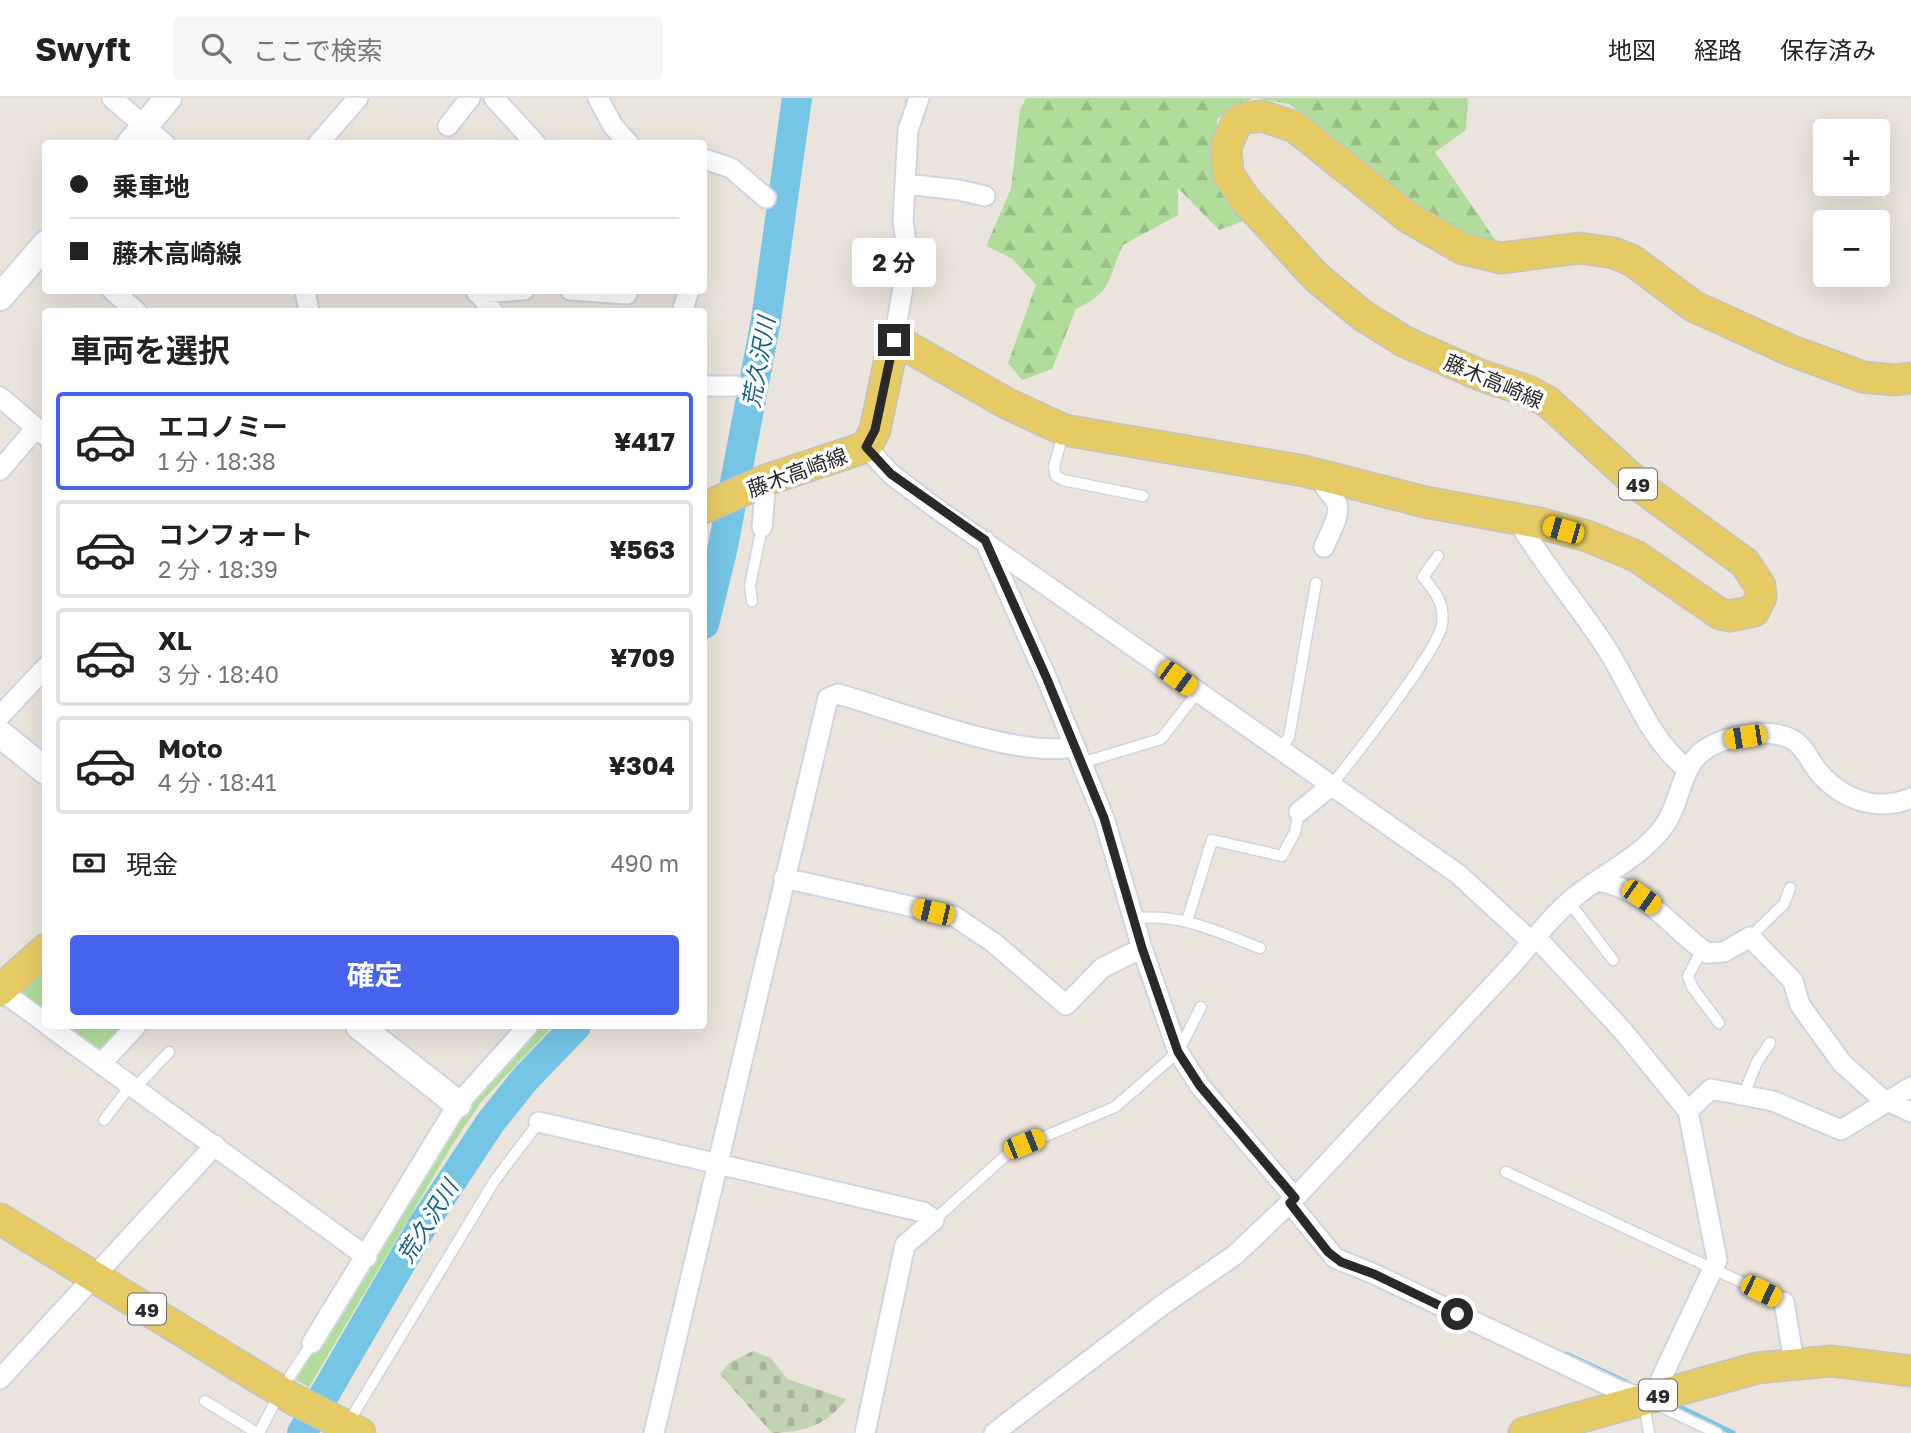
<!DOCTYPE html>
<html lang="ja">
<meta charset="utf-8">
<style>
body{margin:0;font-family:"Golos Text","Noto Sans JP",sans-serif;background:#f6f6f6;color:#222;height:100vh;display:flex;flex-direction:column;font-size:26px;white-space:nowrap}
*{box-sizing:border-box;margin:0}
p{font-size:23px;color:#767676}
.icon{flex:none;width:38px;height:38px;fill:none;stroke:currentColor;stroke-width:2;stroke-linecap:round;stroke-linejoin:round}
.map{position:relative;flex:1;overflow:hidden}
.side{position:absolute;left:42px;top:210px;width:665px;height:721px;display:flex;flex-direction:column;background:#fff;border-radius:7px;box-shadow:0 7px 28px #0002}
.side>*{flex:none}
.hud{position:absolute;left:42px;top:42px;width:665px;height:154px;border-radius:7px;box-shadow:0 7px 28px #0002;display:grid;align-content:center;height:154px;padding:0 28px;background:#fff}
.buttons{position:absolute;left:1813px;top:21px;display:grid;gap:14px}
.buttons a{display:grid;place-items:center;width:77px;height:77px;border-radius:7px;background:#fff;box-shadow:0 7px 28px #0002;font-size:35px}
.end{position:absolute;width:32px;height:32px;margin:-16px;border:9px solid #292929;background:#fff;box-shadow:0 0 0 4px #fff}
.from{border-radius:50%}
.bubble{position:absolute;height:49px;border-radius:7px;background:#fff;box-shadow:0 7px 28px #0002;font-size:23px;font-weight:700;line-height:49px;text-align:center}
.car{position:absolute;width:21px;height:42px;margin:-21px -10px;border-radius:9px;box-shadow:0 0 5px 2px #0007;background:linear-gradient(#f5c518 24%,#345 0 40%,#f5c518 0 76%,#345 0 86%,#f5c518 0)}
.hud b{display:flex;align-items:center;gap:24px;height:66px;font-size:26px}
.hud b+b{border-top:2px solid #e0e0e0}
.hud i{width:18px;height:18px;background:#222}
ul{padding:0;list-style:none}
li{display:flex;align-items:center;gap:21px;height:98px;margin:0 14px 10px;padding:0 14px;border:4px solid #e0e0e0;border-radius:7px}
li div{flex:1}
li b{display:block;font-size:26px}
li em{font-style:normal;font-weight:700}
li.current{border-color:#4762ec}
li>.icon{width:63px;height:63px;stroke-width:1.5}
h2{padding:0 28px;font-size:32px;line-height:84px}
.pay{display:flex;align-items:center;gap:18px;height:77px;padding:0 28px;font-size:26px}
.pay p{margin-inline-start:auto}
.primary-button{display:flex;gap:14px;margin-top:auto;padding:14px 28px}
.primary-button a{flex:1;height:80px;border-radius:7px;background:#4762ec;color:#fff;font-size:28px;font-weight:700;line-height:80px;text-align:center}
header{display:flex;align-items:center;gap:42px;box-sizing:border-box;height:98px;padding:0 35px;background:#fff;border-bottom:2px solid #e0e0e0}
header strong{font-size:33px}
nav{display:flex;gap:38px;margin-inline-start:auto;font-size:24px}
.search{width:490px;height:63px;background:#f6f6f6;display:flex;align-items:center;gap:18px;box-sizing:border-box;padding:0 24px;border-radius:7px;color:#767676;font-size:26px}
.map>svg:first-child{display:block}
.grass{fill:#b1dd9c}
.forest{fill:url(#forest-firs)}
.cemetery{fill:url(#cemetery-stones)}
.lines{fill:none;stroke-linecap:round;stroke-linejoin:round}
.stream{stroke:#76c5e5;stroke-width:5}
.river{stroke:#76c5e5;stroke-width:30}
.lane-casing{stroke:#d1d4e1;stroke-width:13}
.street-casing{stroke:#d1d4e1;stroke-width:23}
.secondary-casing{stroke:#d1d4e1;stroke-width:30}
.primary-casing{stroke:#c3c3c3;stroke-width:33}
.lane{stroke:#fff;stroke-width:10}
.street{stroke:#fff;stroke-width:19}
.secondary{stroke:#fff;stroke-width:26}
.primary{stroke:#e6cb65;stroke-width:30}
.route{stroke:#292929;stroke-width:9}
.labels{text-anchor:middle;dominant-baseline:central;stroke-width:7;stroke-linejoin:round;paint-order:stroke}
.shield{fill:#fff;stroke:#696969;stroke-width:2}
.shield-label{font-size:19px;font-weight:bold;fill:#292929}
.street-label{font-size:21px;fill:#292929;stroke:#fff}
.water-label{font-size:23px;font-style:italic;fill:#17638f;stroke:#fff}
</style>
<header>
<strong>Swyft</strong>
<div class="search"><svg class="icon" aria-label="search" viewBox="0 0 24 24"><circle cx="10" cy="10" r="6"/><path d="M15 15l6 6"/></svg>ここで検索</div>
<nav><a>地図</a><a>経路</a><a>保存済み</a></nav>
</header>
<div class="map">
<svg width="1911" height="1335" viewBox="0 0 1911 1335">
<defs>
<pattern id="forest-firs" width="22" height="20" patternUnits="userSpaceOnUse" patternTransform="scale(1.75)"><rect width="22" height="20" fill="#b1dd9c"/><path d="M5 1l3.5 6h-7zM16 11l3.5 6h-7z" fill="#98be86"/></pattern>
<pattern id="cemetery-stones" width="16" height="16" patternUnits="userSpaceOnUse" patternTransform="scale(1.75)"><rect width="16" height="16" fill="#c2d3b4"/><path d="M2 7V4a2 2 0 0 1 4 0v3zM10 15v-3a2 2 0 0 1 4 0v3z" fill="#a7b59b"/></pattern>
</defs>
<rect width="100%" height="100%" fill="#eae4dc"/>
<!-- grass -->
<path class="grass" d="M45 862V916L19 897V886Z
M62 928H126L105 950 95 951Z
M537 928H553L481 1004 452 1047 309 1289 296 1282 455 1025Z"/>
<!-- forest -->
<path class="forest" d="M1026 0H1253L1218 20 1214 45 1252 120 1219 132 1178 90V117L1123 147C1107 181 1114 193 1076 211L1052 271 1022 282 1008 265 1036 187 1013 161 986 148 1011 91 1020 12Z
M1257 0H1468L1466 32 1435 54 1498 146 1472 142 1435 125 1289 6Z"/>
<!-- cemetery -->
<path class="cemetery" d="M753 1253 771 1260 787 1281 846 1301C828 1327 802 1335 772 1335L720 1276 729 1265Z"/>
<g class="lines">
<!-- stream -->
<path class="stream" d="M1566 1256 1626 1284
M1678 1308 1733 1335"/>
<!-- river -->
<path class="river" d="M704 526 722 453 766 222 797 0
M302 1335 424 1125 490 1025 525 981 576 928"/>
<!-- lane casing -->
<g class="lane-casing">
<path id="lane" d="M1063 336 1054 369 1056 378 1063 382 1143 398
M752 503 750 487 762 429
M1280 651 1289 639 1316 485
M1081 665 1161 641 1197 595
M1332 687C1352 661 1438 553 1442 527 1445 506 1436 495 1423 479L1438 458
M1569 804 1613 862
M1133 821C1179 814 1218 834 1260 850
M1187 823 1212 742 1282 758 1295 734 1299 714
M1750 839 1784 806 1790 790
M1702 852 1688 878 1692 889 1719 925
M135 990 169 954
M1744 996 1757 964 1770 945
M104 1022 131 987
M1506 1074 1784 1204
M934 1122 1012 1052 1115 1009 1178 954 1201 909
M290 1278 312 1245
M205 1303 257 1335
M1644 1305 1649 1335
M1653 1305 1717 1335
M353 1317 495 1082 539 1024
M259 1335 273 1308"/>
</g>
<!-- street casing -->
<g class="street-casing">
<path id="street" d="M112 0 165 46
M494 0 536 46
M598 0 613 28 629 46
M448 28 470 0
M318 46 358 0
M704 61 731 70 766 100
M906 86 959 92 985 98
M112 192 137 214
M305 192 309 214
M476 192 493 214
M570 192 627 196 628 192
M477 195 524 192
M682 214 689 192
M894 241 908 160 903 123 908 32 919 0
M704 288H735
M0 299 46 338
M866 349 891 376 933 408 1458 776 1532 844
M0 372 36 330
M1322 377C1322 392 1332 394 1337 406 1341 418 1328 438 1324 449
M1516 420C1542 465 1576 504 1605 548 1632 589 1648 641 1688 672
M762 429 766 382
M985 443 1047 581 1104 720 1142 850 1178 954 1200 988 1295 1100
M0 618 46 569
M1299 714 1332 687
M784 780 954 818 994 845 1066 907 1102 870 1142 850
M1598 783C1650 793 1667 827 1707 855L1724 854 1750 839 1793 883 1800 907 1842 965 1881 1000 1911 1014
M1536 839 1623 933 1688 1013 1717 1162 1653 1298
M0 892 46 925
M49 928 367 1159
M101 966 136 928
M1688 1013 1711 991 1773 1003 1841 1032 1911 989
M539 1024 923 1114 934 1122 905 1147 865 1335
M1290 1105 1335 1160 1374 1176 1618 1292 1643 1300
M1784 1204 1794 1264
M312 1245 458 1006 528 928
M0 1281 215 1047
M654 1335 828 600 838 596C890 610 1026 664 1074 648
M994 1335 1161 1208 1235 1157 1295 1100 1512 867C1534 842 1554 814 1581 794 1610 772 1642 758 1664 728 1681 705 1680 670 1703 653 1720 640 1753 633 1774 636 1807 640 1805 662 1824 680 1848 704 1880 713 1911 700"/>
</g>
<!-- secondary casing -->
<g class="secondary-casing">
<path id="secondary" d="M130 46 168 0
M0 199 46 146
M0 636 46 673
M359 928 458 1006"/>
</g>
<!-- primary casing -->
<g class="primary-casing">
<path id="primary" d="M704 410 766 382 866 349 875 332 894 241 1006 305 1064 332 1304 373 1425 404 1539 425 1587 438 1636 458 1720 516 1730 518 1754 513 1761 499 1760 488 1745 465 1641 389 1548 304 1528 293 1480 277 1405 244 1362 217 1316 179 1245 101 1228 76 1226 49 1236 26 1244 20 1262 18 1295 29 1409 120 1463 151 1501 160 1579 150 1614 155 1633 163 1693 208 1792 253 1863 279 1895 282 1911 280
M0 892 46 851
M0 1121 293 1301 360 1335
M1524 1335 1757 1270 1831 1263 1911 1273"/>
</g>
<!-- lane -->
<use href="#lane" class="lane"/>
<!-- street -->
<use href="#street" class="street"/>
<!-- secondary -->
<use href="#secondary" class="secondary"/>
<!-- primary -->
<use href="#primary" class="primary"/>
</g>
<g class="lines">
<!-- route -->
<path class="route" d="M894 242 875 332 866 349 891 376 985 442 1047 581 1104 720 1142 850 1178 954 1200 988 1295 1100 1290 1105 1328 1154 1341 1164 1374 1176 1457 1216"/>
</g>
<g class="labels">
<!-- shield labels -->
<g class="shield">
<rect x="1619" y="370.5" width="38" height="31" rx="5"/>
<rect x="128" y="1195.5" width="38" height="31" rx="5"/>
<rect x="1639" y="1281.5" width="38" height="31" rx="5"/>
</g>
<g class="shield-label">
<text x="1638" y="386">49</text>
<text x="147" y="1211">49</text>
<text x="1658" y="1297">49</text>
</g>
<!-- street labels -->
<g class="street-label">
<text transform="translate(1494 283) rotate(23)">藤木高崎線</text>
<text transform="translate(797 374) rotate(-20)">藤木高崎線</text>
</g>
<!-- water labels -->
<g class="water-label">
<text transform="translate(758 264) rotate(-80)">荒久沢川</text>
<text transform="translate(427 1123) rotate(-58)">荒久沢川</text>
</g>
</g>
</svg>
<div class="buttons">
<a>+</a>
<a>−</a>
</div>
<i class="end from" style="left:1457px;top:1216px"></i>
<i class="end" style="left:894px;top:242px"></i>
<div class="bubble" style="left:852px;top:140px;width:84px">2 分</div>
<i class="car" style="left:1563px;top:432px;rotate:286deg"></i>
<i class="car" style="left:1177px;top:580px;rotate:126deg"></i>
<i class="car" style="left:1745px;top:639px;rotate:261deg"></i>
<i class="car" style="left:1641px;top:799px;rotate:125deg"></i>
<i class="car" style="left:933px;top:814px;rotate:283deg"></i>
<i class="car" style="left:1024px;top:1046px;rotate:68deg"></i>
<i class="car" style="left:1761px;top:1193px;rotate:116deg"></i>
<div class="hud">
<b><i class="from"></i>乗車地</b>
<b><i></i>藤木高崎線</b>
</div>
<section class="side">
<h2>車両を選択</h2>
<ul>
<li class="current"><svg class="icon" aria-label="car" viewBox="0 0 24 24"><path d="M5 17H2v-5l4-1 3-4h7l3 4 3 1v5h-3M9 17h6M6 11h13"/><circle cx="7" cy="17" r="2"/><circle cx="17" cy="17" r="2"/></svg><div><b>エコノミー</b><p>1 分 · 18:38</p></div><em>¥417</em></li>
<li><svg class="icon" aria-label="car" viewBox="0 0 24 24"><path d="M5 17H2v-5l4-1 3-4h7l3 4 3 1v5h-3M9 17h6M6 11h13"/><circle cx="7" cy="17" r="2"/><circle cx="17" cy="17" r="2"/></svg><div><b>コンフォート</b><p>2 分 · 18:39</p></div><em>¥563</em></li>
<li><svg class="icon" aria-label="car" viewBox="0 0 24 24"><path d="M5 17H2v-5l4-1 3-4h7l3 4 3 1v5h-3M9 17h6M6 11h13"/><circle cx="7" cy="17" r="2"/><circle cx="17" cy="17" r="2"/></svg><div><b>XL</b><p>3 分 · 18:40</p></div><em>¥709</em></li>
<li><svg class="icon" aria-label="car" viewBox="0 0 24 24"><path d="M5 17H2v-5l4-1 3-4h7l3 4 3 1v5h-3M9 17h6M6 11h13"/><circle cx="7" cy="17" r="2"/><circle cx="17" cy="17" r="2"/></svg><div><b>Moto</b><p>4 分 · 18:41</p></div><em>¥304</em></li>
</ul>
<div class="pay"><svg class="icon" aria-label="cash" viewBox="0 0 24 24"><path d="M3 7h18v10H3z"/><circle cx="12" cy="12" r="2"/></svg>現金<p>490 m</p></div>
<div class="primary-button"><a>確定</a></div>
</section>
</div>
